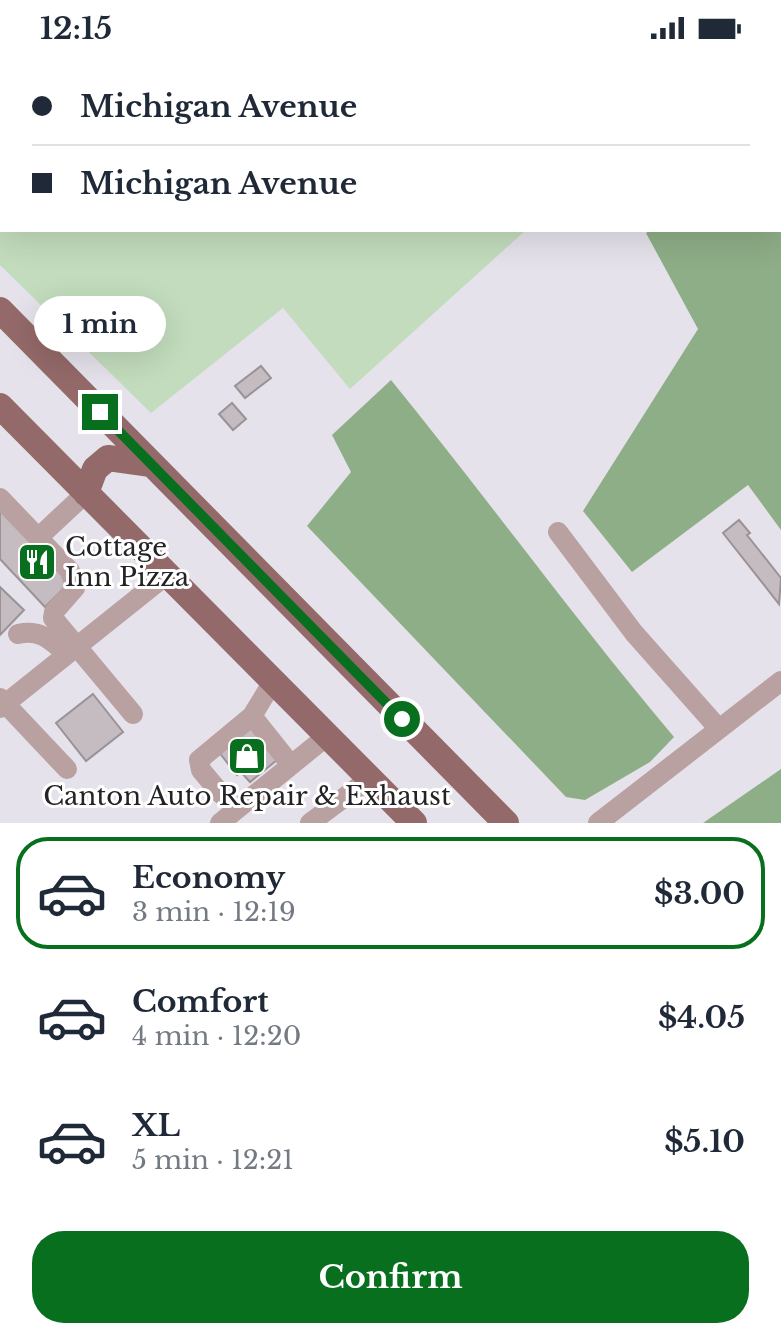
<!DOCTYPE html>
<meta charset="utf-8">
<style>
body{margin:0;font-family:"Libre Baskerville",serif;background:#f2f2f3;color:#1f2937;height:100vh;display:flex;flex-direction:column;font-size:30px;white-space:nowrap}
*{box-sizing:border-box;margin:0}
p{font-size:26px;color:#747a83}
.icon{flex:none;width:44px;height:44px;fill:none;stroke:currentColor;stroke-width:2;stroke-linecap:round;stroke-linejoin:round}
.map{position:relative;height:767px;overflow:hidden}
.details{display:flex;flex-direction:column;background:#fff;flex:1}
.details>*{flex:none}
.guide{position:absolute;left:0px;top:0px;width:782px;height:176px;box-shadow:0 8px 32px #0002;display:grid;align-content:center;height:176px;padding:0 32px;background:#fff}
.end{position:absolute;width:36px;height:36px;margin:-18px;border:10px solid #076f1e;background:#fff;box-shadow:0 0 0 4px #fff}
.from{border-radius:50%}
.bubble{position:absolute;height:56px;border-radius:28px;background:#fff;box-shadow:0 8px 32px #0002;font-size:26px;font-weight:700;line-height:56px;text-align:center}
.guide b{display:flex;align-items:center;gap:28px;height:76px;font-size:30px}
.guide b+b{border-top:2px solid #e0e1e3}
.guide i{width:20px;height:20px;background:#1f2937}
ul{padding:14px 0 0;list-style:none}
li{display:flex;align-items:center;gap:24px;height:112px;margin:0 16px 12px;padding:0 16px;border:4px solid transparent;border-radius:32px}
li div{flex:1}
li b{display:block;font-size:30px}
li em{font-style:normal;font-weight:700}
li.on{border-color:#076f1e}
li>.icon{width:72px;height:72px;stroke-width:1.5}
.button{display:flex;gap:16px;margin-top:auto;padding:16px 32px}
.button a{flex:1;height:92px;border-radius:32px;background:#076f1e;color:#fff;font-size:32px;font-weight:700;line-height:92px;text-align:center}
.status{display:flex;justify-content:space-between;align-items:center;height:56px;padding:0 40px;background:#fff;direction:ltr}
.status svg{height:22px;fill:currentColor}
.map>svg:first-child{display:block}
.green{fill:#c3dcbd}
.forest{fill:#8eae87}
.building{fill:#c5bcc1;stroke:#9b9296;stroke-width:2}
.lines{fill:none;stroke-linecap:round;stroke-linejoin:round}
.path{stroke:#9c9aa0;stroke-width:3;stroke-dasharray:6 6;stroke-linecap:butt}
.minor{stroke:#baa1a1;stroke-width:20}
.major{stroke:#946969;stroke-width:26}
.route{stroke:#076f1e;stroke-width:10}
.labels{text-anchor:middle;dominant-baseline:central;stroke-width:6;stroke-linejoin:round;paint-order:stroke}
.poi-label{font-size:26px;fill:#232225;stroke:#fff;text-anchor:start}
</style>
<div class="status"><b>12:15</b><svg viewBox="0 0 49 12"><path d="M0 12V9h3v3zM5 12V6h3v6zM10 12V3h3v9zM15 12V0h3v12zM26 1h20v11H26zM47 4h2v5h-2z"/></svg></div>
<div class="map">
<svg width="781" height="767" viewBox="0 0 781 767">
<rect width="100%" height="100%" fill="#e5e2eb"/>
<!-- green -->
<path class="green" d="M0 0H718L2 2V174H526L350 333 283 252 151 357 0 209Z"/>
<!-- forest -->
<path class="forest" d="M781 85V474L748 429 632 516 583 455 698 273 646 177 651 174H780Z
M391 324C487 442 576 565 674 681L650 706 585 744 566 741 307 470 351 416 332 379Z
M781 713V767H703Z"/>
<!-- building -->
<path class="building" d="M261 310 271 322 245 342 235 330Z
M232 347 246 363 233 374 219 358Z
M0 451 70 526 45 551 0 503Z
M739 464 750 477 747 479 781 522 779 548 723 477Z
M0 531 24 554 0 579Z
M93 638 123 676 86 705 56 667Z
M249 669 277 704 250 726 241 716 237 719 218 695Z"/>
<g class="lines">
<!-- path -->
<path class="path" d="M744 0 745 2
M780 25 781 26"/>
<!-- minor -->
<path class="minor" d="M0 442 70 515 75 532 54 556 53 562 133 658
M558 476 634 577 719 673
M40 480 86 437
M18 578C41 573 50 584 67 598
M274 624 252 660 291 709
M0 642 67 713
M0 652 169 517
M221 738 201 714 199 704 252 660
M220 767 327 680
M310 767 369 723
M598 767 781 625"/>
<!-- major -->
<path class="major" d="M0 254 506 767
M0 350 414 767
M86 437 95 413 108 402 151 408"/>
</g>
<g class="lines">
<!-- route -->
<path class="route" d="M100 356 402 663"/>
</g>
<!-- icons -->
<defs>
<g id="restaurant-square" transform="scale(2)"><rect x="-9" y="-9" width="18" height="18" rx="4" fill="#076f1e" stroke="#fff"/><path d="M-5-6h1v4h1v-4h1v4h1v-4h1v5L-1.5 .5V6h-2V.5L-5-1ZM5-6V6H3V1.5H1.5Q1.5-4 5-6Z" fill="#fff"/></g>
<g id="shop-square" transform="scale(2)"><rect x="-9" y="-9" width="18" height="18" rx="4" fill="#076f1e" stroke="#fff"/><path d="M-5-2.5h2.3a2.7 3.5 0 0 1 5.4 0H5L5.5 6h-11ZM-1.5-2.5h3a1.5 2.3 0 0 0-3 0Z" fill="#fff"/></g>
</defs>
<g fill-rule="evenodd">
<use href="#restaurant-square" x="37" y="506"/>
<use href="#shop-square" x="247" y="700"/>
</g>
<g class="labels">
<!-- poi labels -->
<g class="poi-label">
<text x="65" y="491">Cottage<tspan x="65" dy="30">Inn Pizza</tspan></text>
<text x="247" y="740" text-anchor="middle">Canton Auto Repair &amp; Exhaust</text>
</g>
</g>
</svg>
<i class="end from" style="left:402px;top:663px"></i>
<i class="end" style="left:100px;top:356px"></i>
<div class="bubble" style="left:34px;top:240px;width:132px">1 min</div>
<div class="guide">
<b><i class="from"></i>Michigan Avenue</b>
<b><i></i>Michigan Avenue</b>
</div>
</div>
<section class="details">
<ul>
<li class="on"><svg class="icon" aria-label="car" viewBox="0 0 24 24"><path d="M5 17H2v-5l4-1 3-4h7l3 4 3 1v5h-3M9 17h6M6 11h13"/><circle cx="7" cy="17" r="2"/><circle cx="17" cy="17" r="2"/></svg><div><b>Economy</b><p>3 min · 12:19</p></div><em>$3.00</em></li>
<li><svg class="icon" aria-label="car" viewBox="0 0 24 24"><path d="M5 17H2v-5l4-1 3-4h7l3 4 3 1v5h-3M9 17h6M6 11h13"/><circle cx="7" cy="17" r="2"/><circle cx="17" cy="17" r="2"/></svg><div><b>Comfort</b><p>4 min · 12:20</p></div><em>$4.05</em></li>
<li><svg class="icon" aria-label="car" viewBox="0 0 24 24"><path d="M5 17H2v-5l4-1 3-4h7l3 4 3 1v5h-3M9 17h6M6 11h13"/><circle cx="7" cy="17" r="2"/><circle cx="17" cy="17" r="2"/></svg><div><b>XL</b><p>5 min · 12:21</p></div><em>$5.10</em></li>
</ul>
<div class="button"><a>Confirm</a></div>
</section>
